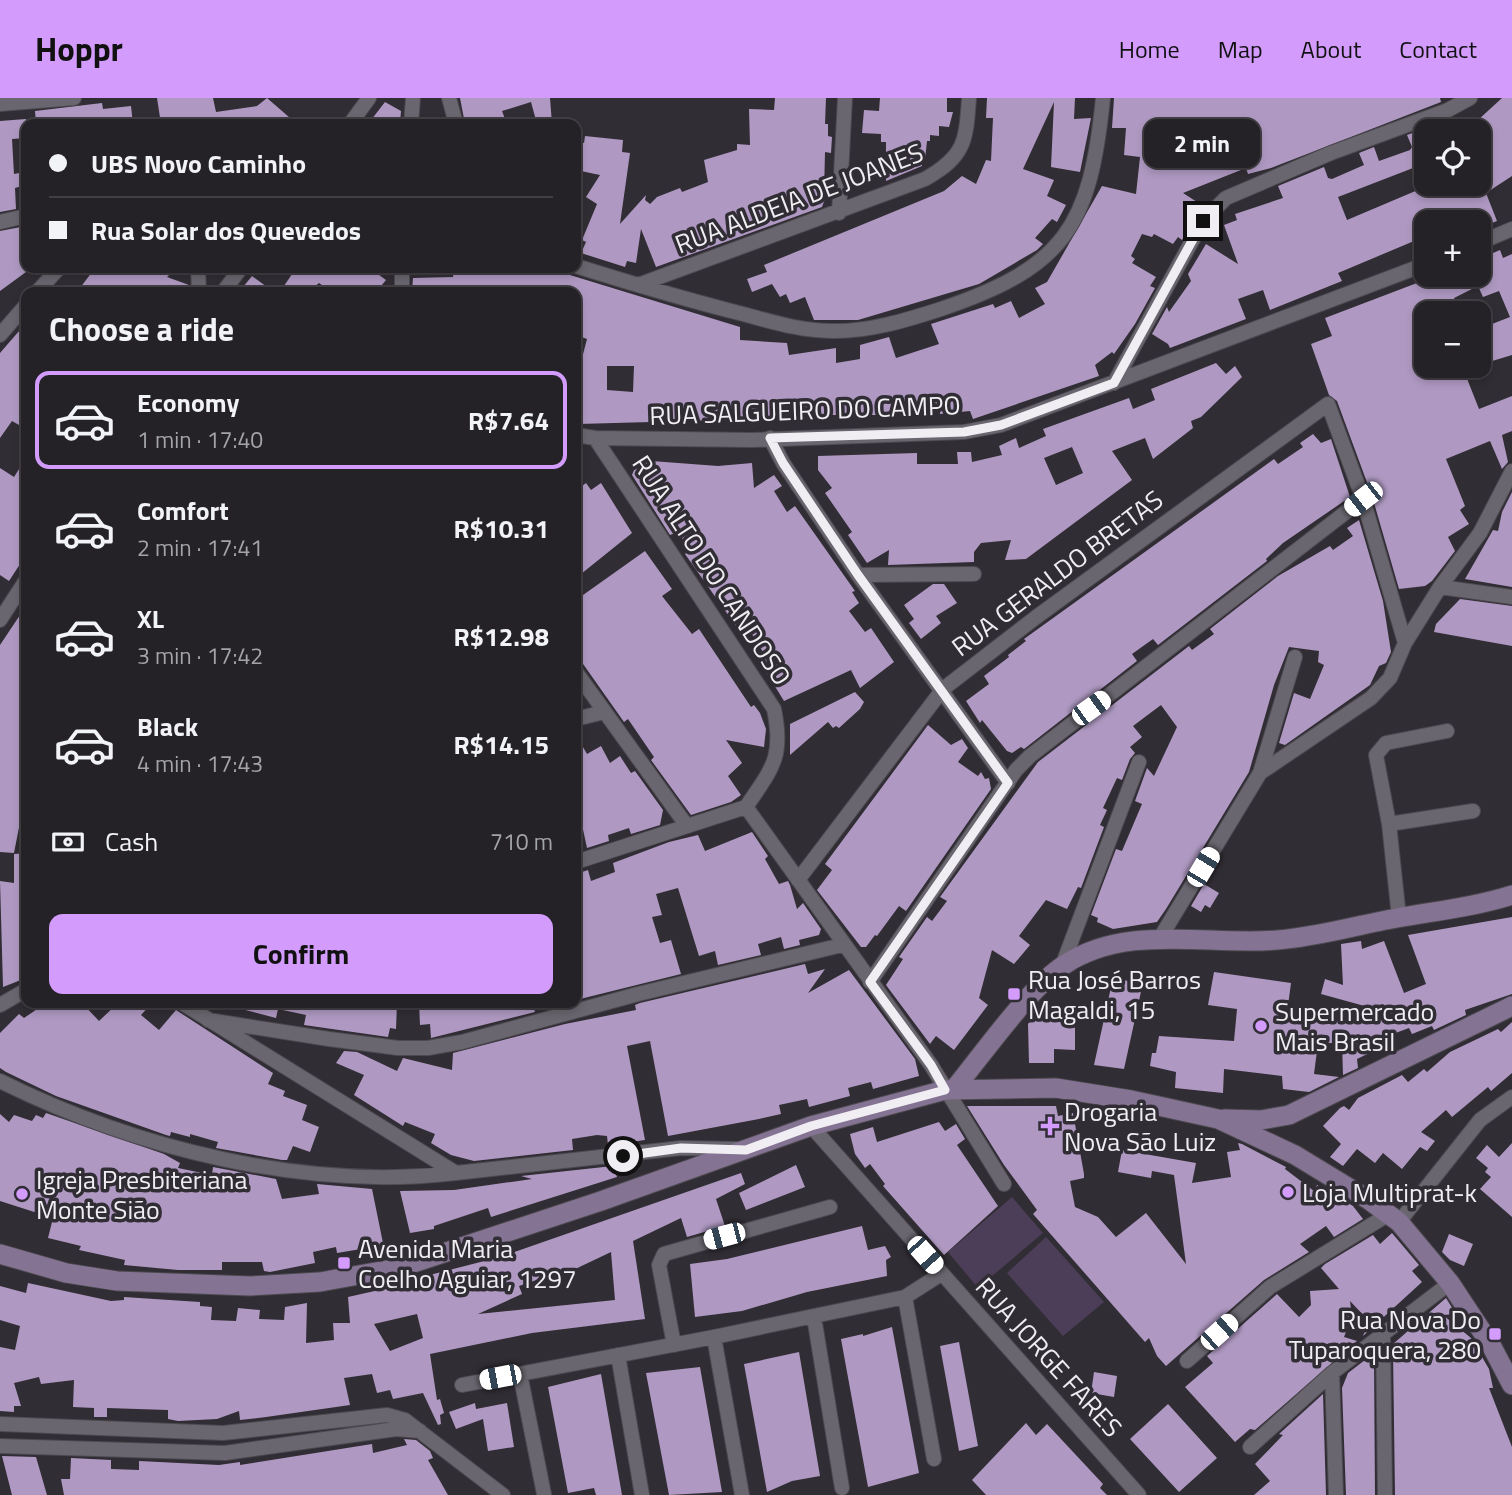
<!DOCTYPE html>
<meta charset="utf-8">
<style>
body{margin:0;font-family:"Titillium Web",sans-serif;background:#2d2a2f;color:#f1f3f6;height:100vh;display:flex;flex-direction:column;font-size:26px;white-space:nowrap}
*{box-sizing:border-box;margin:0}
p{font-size:23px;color:#a3a4a7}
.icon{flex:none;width:38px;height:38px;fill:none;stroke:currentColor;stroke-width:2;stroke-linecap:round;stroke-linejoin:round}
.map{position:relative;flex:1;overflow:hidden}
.panel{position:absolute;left:21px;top:189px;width:560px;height:721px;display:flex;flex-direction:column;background:#252227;border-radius:14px;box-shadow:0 4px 10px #0003,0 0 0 2px #423f44}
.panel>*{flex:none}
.banner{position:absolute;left:21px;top:21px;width:560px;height:154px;border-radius:14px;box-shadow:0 4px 10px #0003,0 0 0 2px #423f44;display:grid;align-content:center;height:154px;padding:0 28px;background:#252227}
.buttons{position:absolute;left:1414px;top:21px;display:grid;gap:14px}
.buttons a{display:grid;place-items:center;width:77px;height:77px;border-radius:14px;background:#252227;box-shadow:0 4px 10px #0003,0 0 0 2px #423f44;font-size:35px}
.end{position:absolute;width:32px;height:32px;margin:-16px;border:9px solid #f1eef3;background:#111;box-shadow:0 0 0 4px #111}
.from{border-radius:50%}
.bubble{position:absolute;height:49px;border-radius:14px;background:#252227;box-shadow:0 4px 10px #0003,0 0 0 2px #423f44;font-size:23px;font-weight:700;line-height:49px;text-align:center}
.car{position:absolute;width:21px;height:42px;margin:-21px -10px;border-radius:9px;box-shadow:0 0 5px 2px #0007;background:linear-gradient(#fff 24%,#345 0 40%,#fff 0 76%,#345 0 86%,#fff 0)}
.banner b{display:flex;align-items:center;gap:24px;height:66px;font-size:26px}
.banner b+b{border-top:2px solid #423f44}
.banner i{width:18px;height:18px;background:#f1f3f6}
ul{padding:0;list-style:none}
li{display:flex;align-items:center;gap:21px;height:98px;margin:0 14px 10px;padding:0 14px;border:4px solid transparent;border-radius:14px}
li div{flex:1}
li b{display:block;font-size:26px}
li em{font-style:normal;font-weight:700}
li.on{border-color:#d39cfc}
li>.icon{width:63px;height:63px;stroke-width:1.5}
h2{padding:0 28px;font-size:32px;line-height:84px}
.pay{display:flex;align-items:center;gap:18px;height:77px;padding:0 28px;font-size:26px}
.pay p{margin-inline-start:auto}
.action{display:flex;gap:14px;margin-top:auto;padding:14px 28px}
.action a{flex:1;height:80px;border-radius:14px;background:#d39cfc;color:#111;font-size:28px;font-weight:700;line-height:80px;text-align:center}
header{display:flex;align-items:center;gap:42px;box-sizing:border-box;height:98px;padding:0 35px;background:#d39cfc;color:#111}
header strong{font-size:33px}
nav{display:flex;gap:38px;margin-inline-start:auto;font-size:24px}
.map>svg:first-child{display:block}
.green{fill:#4c3e58}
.building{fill:#af99c2;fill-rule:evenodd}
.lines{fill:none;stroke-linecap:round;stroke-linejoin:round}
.street-casing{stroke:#4d4950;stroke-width:16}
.secondary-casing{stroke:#4d4950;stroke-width:21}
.street{stroke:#6a666f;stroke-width:14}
.secondary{stroke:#857394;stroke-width:19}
.route{stroke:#f1eef3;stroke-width:9}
.poi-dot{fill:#d39cfc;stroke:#312d34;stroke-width:2.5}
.labels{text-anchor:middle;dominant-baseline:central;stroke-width:7;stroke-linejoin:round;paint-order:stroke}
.street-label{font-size:26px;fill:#f1eef3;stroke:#312d34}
.poi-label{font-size:26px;fill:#f1eef3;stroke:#312d34;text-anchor:start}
</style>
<header>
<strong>Hoppr</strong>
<nav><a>Home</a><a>Map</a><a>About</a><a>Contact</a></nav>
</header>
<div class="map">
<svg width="1512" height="1397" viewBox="0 0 1512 1397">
<rect width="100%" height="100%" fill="#312d34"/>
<!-- green -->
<path class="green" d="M1012 1099 1043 1135 978 1190 948 1154Z
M1046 1139 1104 1204 1063 1238 1007 1175Z"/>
<!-- building -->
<path class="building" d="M157 0H213L216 14 257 8 267 0 297 26H161Z
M460 0H550L552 26H537L531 4 502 13 505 21 501 22 502 26H465Z
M775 0H826L825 26H828V38L832 39 831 55 825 54 824 96 826 98 822 109 656 169 641 131 636 165 627 163 625 169 581 155 586 144 582 142 597 106 586 99 600 77 576 72V43L584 45 585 38 623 42 622 54 630 55 620 126 646 97 645 102 650 106 657 99 680 90 682 94 708 84 704 62 737 52V46L750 47 749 11 774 12Z
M880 0H947V14H953L949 29 939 28V38L930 37V43H927L925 62H922V68L886 83V44H881V36L862 35 864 12 879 13Z
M987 0H1075L1074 21 1091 20 1080 74 1051 69 1054 4 1023 71 1054 82 1047 98 1066 107 1057 124 1052 121 1035 140 1043 146 1037 152 979 186 858 222H814L805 199 790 205 786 196 780 199 772 186 752 194 747 181 767 174 764 167 944 93 962 78 976 86 986 62 991 63 993 20H986Z
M1114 0H1440L1441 4 1271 70 1248 76 1246 70 1183 95 1197 104 1184 125 1189 129 1182 142 1178 139 1173 146 1154 136 1152 139 1142 136 1131 158 1135 161 1132 165 1156 179 1150 188 1155 190 1135 226 1114 256 1112 254 1095 267 1099 278 973 321 970 313 940 316V313H925L882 317H790V321L751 320V325L723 322 578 326 579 315 576 312 581 284 576 283 587 241 576 237V194H412L413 180 453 179 454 170H501L516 174 518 170H547L740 229V242L787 245 789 257 836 250V265L860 261V247L889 239 896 260 939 246 931 226 993 206 995 210 1011 203 1019 220 1045 206 1035 190 1047 184 1102 88 1136 96 1140 59 1124 57 1126 30H1112ZM607 268H634L633 294 607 292Z
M1502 0H1512V78L1486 95 1497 123 1479 130V124H1426V138L1338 175 1342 183 1270 212 1263 192 1238 201 1246 221 1170 250 1168 246 1152 236 1167 209 1169 214 1191 183 1188 176 1206 146 1238 166 1224 127 1237 122 1235 116 1283 100 1278 88 1324 69 1328 80 1332 81 1364 67 1359 55 1374 49 1379 63 1410 52 1412 49 1407 37 1448 22 1452 33H1426V65L1338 99 1347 122 1432 86H1479V33H1466Z
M385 4 401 13 400 26H368Z
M102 5 103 11 131 8 133 26H36L35 13Z
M26 21V40L12 41 14 76 24 74 26 87 15 90 16 111 0 114V23Z
M26 128V174L0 193V133Z
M1500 152 1503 160 1512 156V257L1479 267V231L1510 219 1499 193 1483 199 1478 188 1454 200 1460 215H1426V268H1462L1479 311 1512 298V333L1502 337 1508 364 1502 371 1490 343 1446 361 1465 408 1460 412 1469 426 1448 439 1455 453 1432 483 1425 488 1399 491 1372 398 1337 303 1329 297 1311 246 1332 238 1325 220 1438 177H1479V161Z
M95 170H176L167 179 189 187V194H77Z
M303 170H379L375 174 386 182 376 194H332L319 185 308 194H280L294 173 298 176Z
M252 178 274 194H239Z
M26 225V331L12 323 0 340V255Z
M1216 265 1226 276 1235 268 1242 279 1201 319 1191 323 1193 330 1153 361 1145 340 1112 353 1132 382 1026 461 1005 462 1011 442 981 445 974 454V464L888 467 889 452 867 465 848 437 852 434 825 395 832 390 818 372V358L917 355V366H958L957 354H971L972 364 1002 357 999 348 1016 340 1019 350 1046 338 1043 331 1129 300 1133 311 1155 302 1151 291ZM1072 349 1083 375 1056 387 1044 360Z
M1313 336 1321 345 1331 341 1350 399 1283 445 1266 461 1267 463 1158 547 1153 541 1132 556 1137 563 1024 651 1021 649 1012 655 1007 653 982 622 980 625 966 603 989 586 984 578 1009 559 1008 557 1026 543 1024 541 1274 361 1278 366 1303 349 1300 345Z
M26 360V457L9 483 0 477V370L14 379Z
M638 362 718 368 752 365 754 390 774 377 782 388 774 393 787 414 795 408 855 493 852 494 859 505 849 513 865 534 871 530 894 564 860 590 851 572 784 603 757 559 763 554 750 533 743 538 685 456 690 452 678 434 670 437 632 377Z
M576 383 582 388 586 385 591 392 601 385 632 435 576 480Z
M1512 394V489L1465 481 1493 432 1498 433 1502 414Z
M1359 422 1383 503 1391 554 1386 565 1379 568 1370 587 1285 647 1279 645 1294 595 1310 601 1324 567 1318 564 1319 553 1289 549 1274 587 1249 674 1166 811 1157 824 1113 831 1097 824 1098 820 1091 817 1116 751 1122 753 1142 706 1135 703 1147 670 1154 678 1177 629 1161 607 1133 628 1142 639 1130 649 1135 655 1130 661 1122 682 1117 680 1103 710 1107 712 1100 727 1104 729 1081 790 1078 789 1067 811 1046 802 1019 838 1030 847 1014 866 992 852 979 900 988 907 954 952 936 938 930 946 886 887 903 861 899 859 927 819 932 823 947 803 940 799 1038 664 1189 548 1192 552 1214 536 1210 531 1278 478 1330 448 1333 452 1353 438 1347 430Z
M645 453 672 491 662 498 692 536 699 531 751 609 754 607 760 615 766 631 764 649 726 642 742 665 728 678 741 697 731 704 691 717 651 662 654 659 628 621 624 624 576 556V502Z
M933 486H944L957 505 936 518 941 525 921 541 909 525 914 521 904 507Z
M1460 501 1512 508V548L1434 534 1436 526Z
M26 508V715L22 714 14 755 0 754V547Z
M855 594 864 604 860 611 839 630 836 628 833 630 828 624 790 657V626Z
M928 627 951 647 962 641 968 650 958 664 978 678 981 674 985 681 989 680 991 691 906 813 899 808 877 838 875 837 866 849H861L817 792 832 772 825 766Z
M576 637 587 656 601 648 610 665 620 658 631 675 635 673 663 712 660 727 631 736 629 730 608 737 609 743 587 750 576 699Z
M752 734 768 758 765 761 779 786 788 783 790 787 797 811 803 805 821 831 819 837 799 842 800 847 784 851 781 839 758 846 761 857 718 867 715 853 699 858 678 790 656 796 662 817 652 819 660 845 671 842 681 876 576 902V776L588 772 591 783 615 774 613 765 669 744 698 737 705 753Z
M26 755V880L3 889 0 783 14 785V756Z
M1204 786 1219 795 1210 810 1205 807 1201 814 1191 808Z
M1512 819V896L1465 912 1466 917 1434 932 1432 928 1412 936 1409 930 1382 940 1384 948 1357 961 1358 970 1343 977 1342 945H1318L1314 976 1339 979 1309 994 1283 991 1282 978 1224 971 1223 995 1175 990 1176 974 1150 968 1152 955H1156L1159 938 1234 943 1237 911 1208 907 1214 874 1291 885 1287 915 1298 916 1297 919 1309 921 1308 924 1408 920 1321 896 1325 881 1343 887 1341 846 1361 843 1362 851 1384 843 1404 895 1426 886 1408 837Z
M805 866 808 876 825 871 808 895 849 872 915 961 919 978 873 991 871 984 848 990 850 998 809 1009 807 1001 779 1007 781 1016 759 1021 668 1038 650 943 627 948 645 1042 608 1047 607 1038 597 1037 572 1041 573 1052 474 1063 451 1057 431 1045 435 1036 405 1024 403 1028 354 997 364 977 336 965 344 953 357 954 397 973 403 960 452 972 453 955 565 926 636 912 635 907 640 905Z
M1113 880 1138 885 1137 888 1142 889 1124 971 1094 967Z
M46 905H82L99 923 118 905H152L141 917 159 932 176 912 273 975 268 986 285 993 283 998 307 1007 302 1022 319 1029 310 1054 293 1048 287 1062H282L216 1050 218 1044 190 1036V1039L171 1034 170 1038 166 1037 56 998 6 974 0 970V935L19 916 24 920Z
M234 905H397L396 931 390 930 388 939 304 927 306 917 278 911 276 920 234 909Z
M419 905H532L535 914 431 940 430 926 420 927Z
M1059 907 1075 908V952L1054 951V965H1029L1028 926 1035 918 1061 921Z
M1512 924V975L1491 993 1488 989 1452 1019 1446 1012 1421 1034 1435 1043 1427 1053 1420 1049 1402 1071 1383 1055 1375 1065 1357 1051 1343 1068 1330 1059 1341 1046 1323 1028 1340 1010 1344 1008 1349 1012 1358 1000 1402 977 1408 984 1424 971 1427 974 1450 954 1498 931 1501 934Z
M967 1008H1056L1058 1018 1073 1015 1084 1076V1080L1070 1083 1075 1109 1098 1119 1116 1139 1146 1115 1186 1166 1174 1077 1152 1073 1151 1080 1118 1074 1122 1052 1196 1065 1192 1085 1231 1079 1227 1054 1240 1052 1238 1045 1242 1046 1286 1069 1285 1071 1314 1093 1317 1087 1353 1108 1363 1121 1334 1139 1326 1128 1300 1146 1309 1154 1264 1182 1166 1268 1157 1258 1149 1240 1145 1244 1033 1116 1037 1112 1004 1067Z
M46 1015 164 1056 180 1065 178 1070 212 1077 213 1069 276 1081 282 1101 319 1096 317 1086 372 1091 384 1150 362 1154 361 1151 337 1155 336 1149 313 1154 315 1165 270 1174 264 1173 262 1164H222V1172H178L124 1167 125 1162 79 1152 81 1148 48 1140 53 1120 0 1103V1016L9 1024 14 1017 32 1023 36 1017 43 1020Z
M939 1024 945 1033 956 1026 965 1041 957 1047 998 1108 944 1157 883 1088 885 1086 870 1066 865 1070 855 1056 850 1036 873 1029 877 1044Z
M1512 1045V1119L1480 1091 1491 1079 1485 1074 1488 1070 1476 1060 1487 1047 1499 1059Z
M796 1067 805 1089 746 1112 739 1095Z
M613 1068 617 1079 491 1119 488 1110 434 1128V1131L410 1135 400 1093 454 1092 532 1081 521 1078Z
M741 1075 745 1086 716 1101 725 1128 687 1139 681 1120 633 1143 645 1221 532 1235 430 1256 437 1302 440 1301 444 1315 440 1317 441 1326 438 1327 423 1295 393 1301 390 1292 377 1295 372 1276 344 1280 350 1307 266 1319 240 1322 239 1313 217 1321 178 1323 168 1321V1312L107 1310V1319H94V1310L73 1309 74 1282 41 1286 39 1279 14 1285 21 1308H14V1314L0 1313V1249L15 1252 20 1228 0 1222V1188L26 1195 28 1185 111 1203 124 1202V1199L200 1204V1208L212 1209 211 1222 236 1223 238 1210 260 1212 259 1221 284 1222 285 1209 307 1205 306 1245 334 1242 333 1225H350L348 1199 419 1183 418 1180 500 1159ZM611 1154 615 1202 478 1216 522 1196 519 1188 548 1178 550 1183ZM417 1216 423 1240 390 1253 374 1226Z
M862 1128 868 1152 885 1148 891 1159 886 1162 887 1178 807 1194 742 1213 695 1219 690 1166 727 1161Z
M1392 1135 1419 1167 1412 1173 1422 1184 1363 1238 1369 1223 1350 1203 1352 1218 1344 1239 1357 1243 1255 1332 1250 1331 1235 1344 1185 1289 1213 1265 1207 1258 1277 1196 1299 1219 1311 1207 1310 1193 1339 1191 1321 1170 1325 1166 1373 1137 1380 1146Z
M1449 1136 1473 1146 1464 1168 1450 1162 1442 1154Z
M1446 1200 1456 1216 1443 1217 1471 1240 1489 1271 1493 1290H1489L1512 1349V1397H1395L1393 1254 1398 1255 1393 1246Z
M892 1229 919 1375 868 1389 841 1241 863 1236V1238Z
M959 1244 978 1348 959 1353 940 1248Z
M799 1254 820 1378 792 1383 767 1394 744 1266Z
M1374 1261 1375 1397H1346L1342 1290 1348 1275 1365 1262Z
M700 1269 722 1394 669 1397 646 1275Z
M1094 1274 1117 1278 1114 1299 1091 1295Z
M601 1276 622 1397H596L594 1390 568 1395 548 1289Z
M1323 1296 1326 1397H1254L1270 1383 1255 1366 1283 1337 1279 1336Z
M475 1305 476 1311 507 1305 514 1349 488 1353 483 1321 456 1331 449 1314Z
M1168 1306 1217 1360 1179 1394 1130 1341Z
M1026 1325 1036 1337 1047 1326 1103 1386 1100 1390 1107 1397H986L972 1382Z
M404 1341 416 1342 430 1353 433 1360 428 1362 448 1397H64L61 1381H70L71 1360 111 1362V1371L139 1372V1363L219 1367 240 1364V1367L372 1346 373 1355 407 1347Z
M2 1358 36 1359 47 1397H12Z"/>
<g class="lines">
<!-- street casing -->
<g class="street-casing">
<path id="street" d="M449 0 456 26
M0 6 74 0
M350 26 369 0
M411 26 413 0
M839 115 845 0
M0 124 26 118
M1479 145 1512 131
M576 168C630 185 684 201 739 215 770 223 800 233 832 233 868 234 907 222 941 211 1065 169 1090 129 1103 0
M198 170 199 194
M638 187 925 81C965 58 966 44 969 0
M37 194 59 170
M223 194 241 170
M402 194V170
M0 237 26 207
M1114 285 1203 123 1226 100 1331 55 1448 12 1470 0
M576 337 595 340 752 342 964 334 1001 327 1426 166
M595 340 774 611C784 660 772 670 746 709
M770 340 783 365 858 477 1008 685
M858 477 974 476
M1440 489 1512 499
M0 522 26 482
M1405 545 1440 489 1480 435 1512 373
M576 574 687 728
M576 621 604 614
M746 709 931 967 1004 1086
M1389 726 1473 713
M576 764 746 709
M798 782 943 591 1035 520 1328 306 1363 401 1405 545 1390 580 1371 600 1260 675
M1399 819 1389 726 1376 657 1386 645 1447 633
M1160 840 1260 675 1295 559
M1062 868 1139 664
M870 884 1016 672 1030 658 1363 401
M182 905 456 1075 681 1050 737 1051
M0 907 26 892
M208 922 329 941 398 950H428L462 944 638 896 842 847
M0 983C135 1050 304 1093 456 1075
M811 1028 1139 1397
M1399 1124 1480 1022 1512 999
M905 1199 934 1361
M814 1219 842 1390
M1383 1235 1385 1397
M714 1239 742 1397
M674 1247 659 1167 664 1156 830 1109
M618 1257 642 1397
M1187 1263 1270 1189 1389 1116
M1332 1275 1336 1397
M520 1276 544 1396
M462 1287 714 1239 905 1199 941 1176
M0 1326 223 1335 387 1317 405 1322 503 1397
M0 1348 225 1355 396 1331 420 1333
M1250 1349 1332 1275 1450 1185"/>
</g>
<!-- secondary casing -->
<g class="secondary-casing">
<path id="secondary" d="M955 990C982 957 1030 889 1064 867 1126 825 1207 848 1277 842 1318 839 1357 827 1397 820 1436 813 1474 809 1512 797
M1224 1021 1261 1022 1289 1017 1512 908
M0 1156 66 1175 117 1183 250 1188 320 1184 398 1170 601 1103 811 1028 945 992 1056 990 1131 1002 1218 1021 1295 1057 1369 1102 1399 1124 1450 1185 1491 1247 1512 1287"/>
</g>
<!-- street -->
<use href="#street" class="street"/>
<!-- secondary -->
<use href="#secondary" class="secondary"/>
</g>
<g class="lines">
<!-- route -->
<path class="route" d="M623 1058 681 1050 746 1052 811 1028 945 992 931 967 870 884 1008 685 858 477 783 365 770 340 964 334 1001 327 1114 285 1203 123"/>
</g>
<!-- markers -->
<g class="poi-dot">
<rect x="1007" y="889" width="14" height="14" rx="3.5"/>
<circle cx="1261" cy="928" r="7"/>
<path d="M1046.5 1017.5h7v7h7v7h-7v7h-7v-7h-7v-7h7z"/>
<circle cx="1288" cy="1094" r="7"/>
<circle cx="22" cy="1096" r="7"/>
<rect x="337" y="1158" width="14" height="14" rx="3.5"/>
<rect x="1488" y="1229" width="14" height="14" rx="3.5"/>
</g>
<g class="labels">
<!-- street labels -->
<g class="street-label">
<text transform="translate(799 100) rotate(-21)">RUA ALDEIA DE JOANES</text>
<text transform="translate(805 312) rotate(-2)">RUA SALGUEIRO DO CAMPO</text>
<text transform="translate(712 472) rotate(57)">RUA ALTO DO CANDOSO</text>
<text transform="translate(1057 475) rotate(-37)">RUA GERALDO BRETAS</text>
<text transform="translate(1049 1259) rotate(48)">RUA JORGE FARES</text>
</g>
<!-- poi labels -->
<g class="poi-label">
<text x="1028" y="881">Rua José Barros<tspan x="1028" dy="30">Magaldi, 15</tspan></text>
<text x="1275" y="913">Supermercado<tspan x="1275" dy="30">Mais Brasil</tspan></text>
<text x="1064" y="1013">Drogaria<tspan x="1064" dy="30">Nova São Luiz</tspan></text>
<text x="36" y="1081">Igreja Presbiteriana<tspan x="36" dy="30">Monte Sião</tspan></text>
<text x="1302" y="1094">Loja Multiprat-k</text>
<text x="358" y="1150">Avenida Maria<tspan x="358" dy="30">Coelho Aguiar, 1297</tspan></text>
<text x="1481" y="1221" text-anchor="end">Rua Nova Do<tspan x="1481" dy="30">Tuparoquera, 280</tspan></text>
</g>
</g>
</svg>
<div class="buttons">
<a><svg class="icon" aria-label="locate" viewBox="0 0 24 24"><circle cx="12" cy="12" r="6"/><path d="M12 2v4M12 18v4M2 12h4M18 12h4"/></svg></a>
<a>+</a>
<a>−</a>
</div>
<i class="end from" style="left:623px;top:1058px"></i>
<i class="end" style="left:1203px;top:123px"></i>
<div class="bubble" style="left:1144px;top:21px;width:116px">2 min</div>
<i class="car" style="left:1363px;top:401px;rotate:232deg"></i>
<i class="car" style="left:1091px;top:610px;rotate:54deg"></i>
<i class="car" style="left:1203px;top:769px;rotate:31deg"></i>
<i class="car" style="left:724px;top:1138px;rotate:255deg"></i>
<i class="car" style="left:925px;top:1157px;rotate:138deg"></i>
<i class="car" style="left:1219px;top:1234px;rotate:48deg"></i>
<i class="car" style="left:500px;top:1279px;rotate:259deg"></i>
<div class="banner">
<b><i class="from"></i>UBS Novo Caminho</b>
<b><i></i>Rua Solar dos Quevedos</b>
</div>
<section class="panel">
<h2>Choose a ride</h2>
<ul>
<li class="on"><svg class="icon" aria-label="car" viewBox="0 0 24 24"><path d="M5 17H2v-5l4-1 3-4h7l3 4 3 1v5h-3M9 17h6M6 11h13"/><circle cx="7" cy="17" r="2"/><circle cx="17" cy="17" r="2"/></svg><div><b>Economy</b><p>1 min · 17:40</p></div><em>R$7.64</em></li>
<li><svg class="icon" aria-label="car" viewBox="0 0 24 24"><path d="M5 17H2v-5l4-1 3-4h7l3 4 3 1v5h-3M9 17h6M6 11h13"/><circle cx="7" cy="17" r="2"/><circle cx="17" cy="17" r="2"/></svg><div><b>Comfort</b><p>2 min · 17:41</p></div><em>R$10.31</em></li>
<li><svg class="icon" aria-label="car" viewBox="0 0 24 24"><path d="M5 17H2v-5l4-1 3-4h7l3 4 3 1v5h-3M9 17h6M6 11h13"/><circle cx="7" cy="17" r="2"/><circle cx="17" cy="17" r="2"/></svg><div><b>XL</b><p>3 min · 17:42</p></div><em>R$12.98</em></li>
<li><svg class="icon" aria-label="car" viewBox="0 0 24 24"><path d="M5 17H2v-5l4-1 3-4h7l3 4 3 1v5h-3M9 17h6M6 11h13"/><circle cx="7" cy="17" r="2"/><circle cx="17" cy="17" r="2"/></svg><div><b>Black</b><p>4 min · 17:43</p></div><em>R$14.15</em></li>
</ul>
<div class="pay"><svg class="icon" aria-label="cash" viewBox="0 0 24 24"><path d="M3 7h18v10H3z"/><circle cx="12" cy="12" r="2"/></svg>Cash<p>710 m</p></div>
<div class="action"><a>Confirm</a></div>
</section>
</div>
